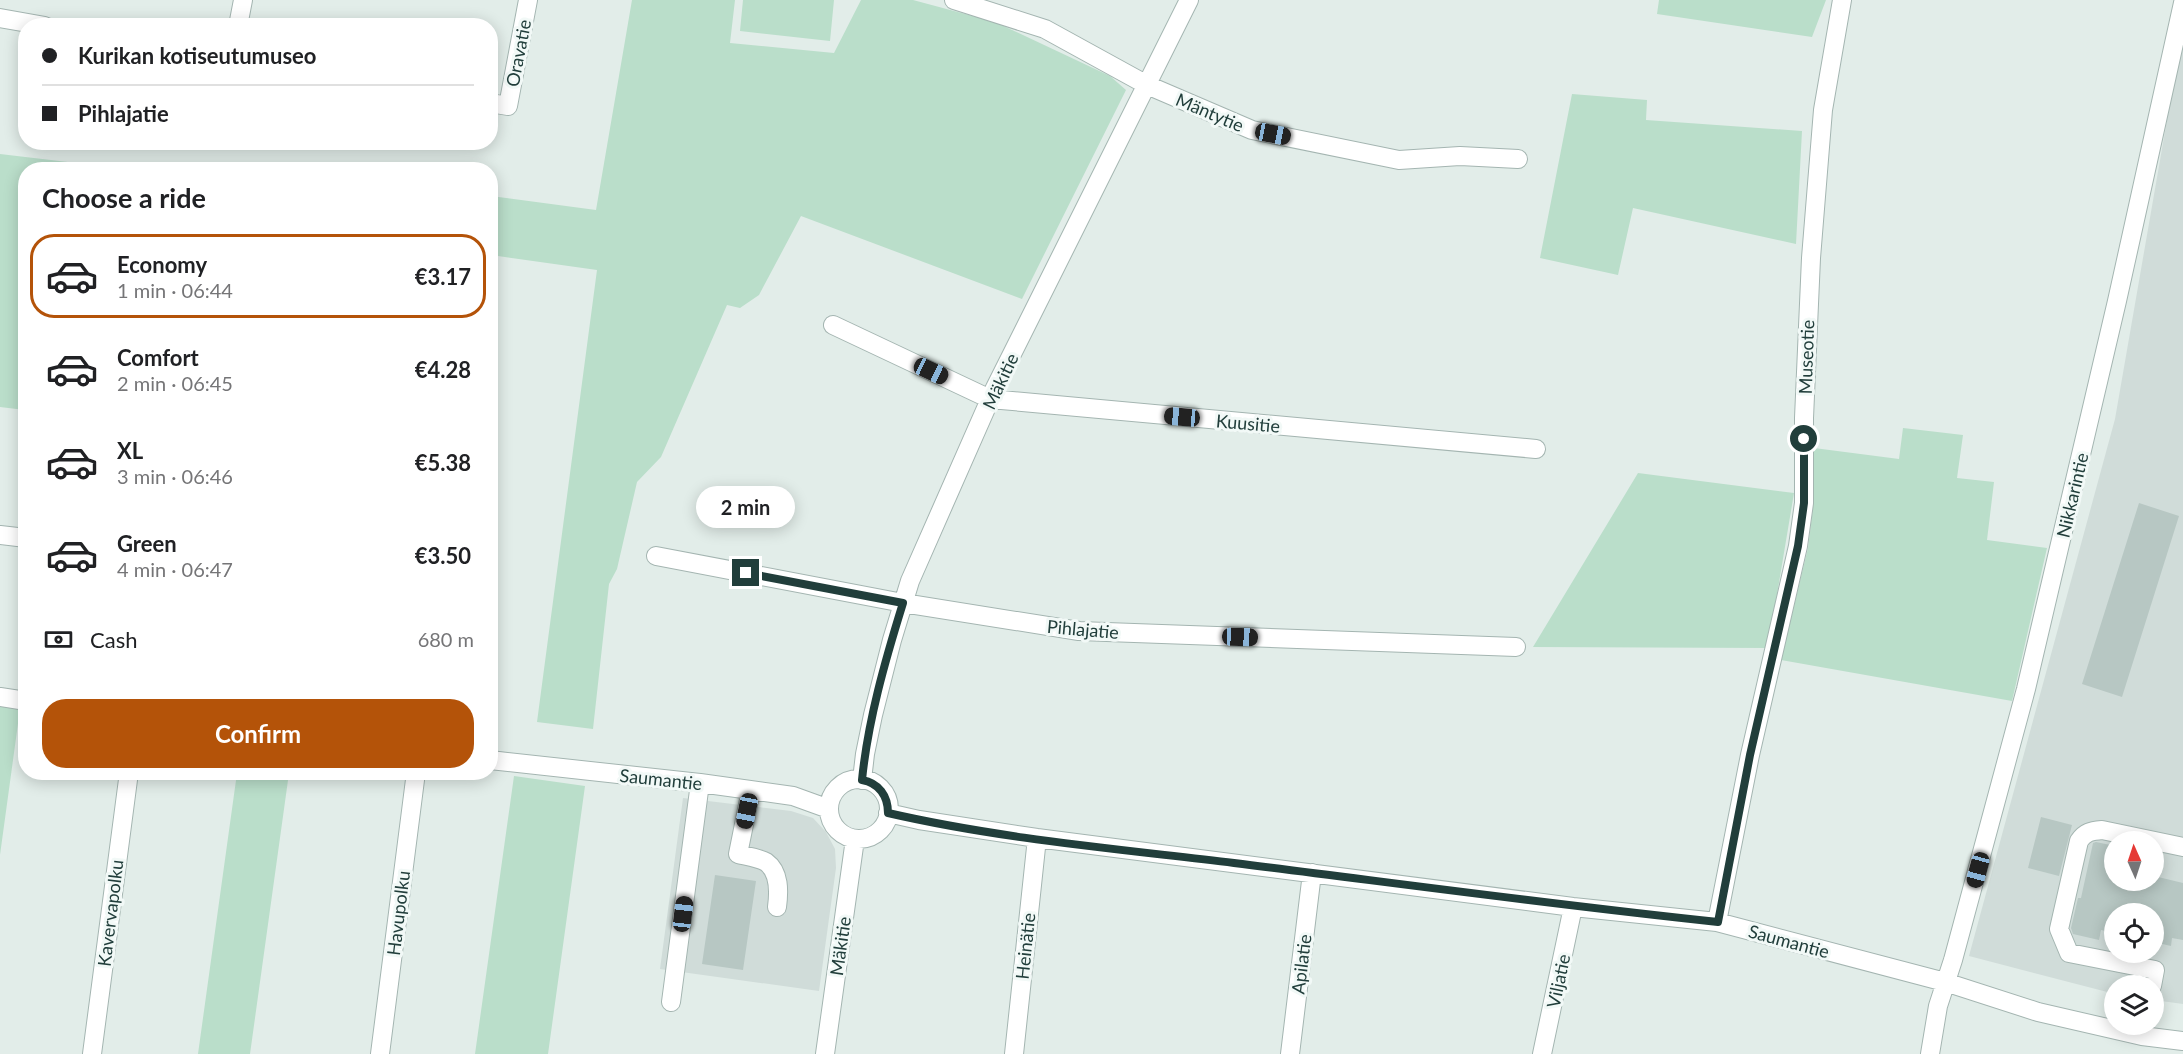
<!DOCTYPE html>
<meta charset="utf-8">
<style>
body{margin:0;font-family:Lato,sans-serif;background:#f2f2f2;color:#202124;height:100vh;display:flex;flex-direction:column;font-size:22px;white-space:nowrap}
*{box-sizing:border-box;margin:0}
p{font-size:20px;color:#757577}
.icon{flex:none;width:33px;height:33px;fill:none;stroke:currentColor;stroke-width:2;stroke-linecap:round;stroke-linejoin:round}
.map{position:relative;flex:1;overflow:hidden}
.panel{position:absolute;left:18px;top:162px;width:480px;height:618px;display:flex;flex-direction:column;background:#fff;border-radius:24px;box-shadow:0 3px 15px #0003}
.panel>*{flex:none}
.hud{position:absolute;left:18px;top:18px;width:480px;height:132px;border-radius:24px;box-shadow:0 3px 15px #0003;display:grid;align-content:center;height:132px;padding:0 24px;background:#fff}
.needle{width:39px;rotate:357deg}
.tools{position:absolute;left:2104px;top:831px;display:grid;gap:12px}
.tools a{display:grid;place-items:center;width:60px;height:60px;border-radius:50%;background:#fff;box-shadow:0 3px 15px #0003;font-size:30px}
.end{position:absolute;width:27px;height:27px;margin:-14px;border:8px solid #213e3b;background:#fff;box-shadow:0 0 0 3px #fff}
.from{border-radius:50%}
.bubble{position:absolute;height:42px;border-radius:21px;background:#fff;box-shadow:0 3px 15px #0003;font-size:20px;font-weight:700;line-height:42px;text-align:center}
.car{position:absolute;width:18px;height:36px;margin:-18px -9px;border-radius:8px;box-shadow:0 0 4px 2px #0007;background:linear-gradient(#222 24%,#8ab4d8 0 40%,#222 0 76%,#8ab4d8 0 86%,#222 0)}
.hud b{display:flex;align-items:center;gap:21px;height:57px;font-size:22px}
.hud b+b{border-top:2px solid #e0e0e0}
.hud i{width:15px;height:15px;background:#202124}
ul{padding:0;list-style:none}
li{display:flex;align-items:center;gap:18px;height:84px;margin:0 12px 9px;padding:0 12px;border:3px solid transparent;border-radius:24px}
li div{flex:1}
li b{display:block;font-size:22px}
li em{font-style:normal;font-weight:700}
li.current{border-color:#b45309}
li>.icon{width:54px;height:54px;stroke-width:1.5}
h2{padding:0 24px;font-size:27px;line-height:72px}
.pay{display:flex;align-items:center;gap:15px;height:66px;padding:0 24px;font-size:22px}
.pay p{margin-inline-start:auto}
.cta{display:flex;gap:12px;margin-top:auto;padding:12px 24px}
.cta a{flex:1;height:69px;border-radius:24px;background:#b45309;color:#fff;font-size:24px;font-weight:700;line-height:69px;text-align:center}
.map>svg:first-child{display:block}
.built{fill:#d0dcd9;fill-rule:evenodd}
.green{fill:#badeca}
.building{fill:#b7c7c3}
.lines{fill:none;stroke-linecap:round;stroke-linejoin:round}
.minor-casing{stroke:#a4b5b1;stroke-width:20}
.minor{stroke:#fff;stroke-width:18}
.route{stroke:#213e3b;stroke-width:8}
.labels{text-anchor:middle;dominant-baseline:central;stroke-width:6;stroke-linejoin:round;paint-order:stroke}
.street-label{font-size:18px;fill:#213e3b;stroke:#f2f9f7}
</style>
<div class="map">
<svg width="2183" height="1054" viewBox="0 0 2183 1054">
<rect width="100%" height="100%" fill="#e2ede9"/>
<!-- built -->
<path class="built" d="M2183 28V1004L2154 1000V986H2115V994L1969 956 2115 419ZM2115 842H2154V880H2115ZM2115 914H2154V952H2115Z
M683 798 791 811 813 818 826 832 835 849 836 868 819 991 660 969Z"/>
<!-- green -->
<path class="green" d="M632 0H735L730 43 834 53 861 0H913L995 22 1110 76 1126 90 1022 299 801 216 759 295 740 308 727 305 661 457 637 482 617 569 609 584 593 729 537 722 597 270 491 255V196L596 210Z
M743 0H834L830 41 740 31Z
M1659 0H1826L1812 37 1657 14Z
M1572 94 1647 100 1646 120 1802 131 1796 244 1633 208 1618 275 1540 258Z
M0 154 127 169 26 170 25 410 0 407Z
M1903 428 1963 435 1957 478 1994 482 1987 540 2047 548 2012 701 1781 660 1808 548 1813 508 1814 448 1899 459Z
M1638 473 1794 493 1768 648 1533 647Z
M0 706 20 709 0 855Z
M237 773H289L250 1054H198Z
M514 776 585 786 548 1054H475Z"/>
<!-- building -->
<path class="building" d="M2139 503 2179 516 2122 697 2082 684Z
M2041 817 2072 825 2059 876 2028 868Z
M2096 842 2115 846V880H2154V876L2183 883V940L2172 938 2171 946 2154 942V914H2115V933L2101 930 2099 940 2073 934 2071 928 2078 898H2081L2093 843Z
M715 875 756 881 743 970 702 964Z"/>
<g class="lines">
<!-- minor casing -->
<g class="minor-casing">
<path id="minor" d="M954 0 1045 29 1147 85 1252 130 1399 160 1460 156 1518 159
M0 18 45 26
M238 26 243 0
M490 103 508 106 528 0
M833 325 990 399 1536 449
M0 535 26 538
M656 556 903 603 1079 631 1516 647
M0 697 26 701
M490 760 700 783 793 796 829 809
M829 809a30 30 0 1 1 60 0a30 30 0 1 1-60 0Z
M862 780 865 754 873 715 892 640 910 581 995 388 1189 0
M751 790 738 854C746 856 759 858 766 862 780 872 779 892 777 907
M888 813 919 820 1037 838 1573 907 1717 922 1945 982 2038 1012 2142 1036 2183 1041
M1717 922 1750 755 1798 546 1804 503V418L1811 258 1823 110 1842 0
M2152 986 2155 970 2069 953 2059 929 2079 841C2085 832 2091 831 2102 830L2183 847
M671 1002 700 783
M92 1054 129 772
M380 1054 416 772
M825 1054 855 839
M1014 1054 1037 838
M1290 1054 1312 873
M1542 1054 1573 907
M1930 1054 1938 1006 1953 960 2026 689 2117 301 2183 3"/>
</g>
<!-- minor -->
<use href="#minor" class="minor"/>
</g>
<g class="lines">
<!-- route -->
<path class="route" d="M746 573 903 603C885 661 868 720 862 780 879 783 888 796 888 813 1001 839 1119 849 1234 863 1395 883 1556 905 1718 922L1750 755 1798 546 1804 503V439"/>
</g>
<g class="labels">
<!-- street labels -->
<g class="street-label">
<text transform="translate(518 53) rotate(-79)">Oravatie</text>
<text transform="translate(1210 112) rotate(23)">Mäntytie</text>
<text transform="translate(1806 357) rotate(-88)">Museotie</text>
<text transform="translate(1000 381) rotate(-65)">Mäkitie</text>
<text transform="translate(1248 423) rotate(5)">Kuusitie</text>
<text transform="translate(2072 495) rotate(-77)">Nikkarintie</text>
<text transform="translate(1083 629) rotate(5)">Pihlajatie</text>
<text transform="translate(661 779) rotate(6)">Saumantie</text>
<text transform="translate(110 913) rotate(-83)">Kavervapolku</text>
<text transform="translate(398 913) rotate(-83)">Havupolku</text>
<text transform="translate(1789 941) rotate(15)">Saumantie</text>
<text transform="translate(840 946) rotate(-82)">Mäkitie</text>
<text transform="translate(1025 946) rotate(-84)">Heinätie</text>
<text transform="translate(1301 964) rotate(-83)">Apilatie</text>
<text transform="translate(1558 981) rotate(-78)">Viljatie</text>
</g>
</g>
</svg>
<div class="tools">
<a><svg class="needle" viewBox="-14 -14 28 28"><path d="M0-13l5 13h-10z" fill="#e53935"/><path d="M0 13l5-13h-10z" fill="#757577"/></svg></a>
<a><svg class="icon" aria-label="locate" viewBox="0 0 24 24"><circle cx="12" cy="12" r="6"/><path d="M12 2v4M12 18v4M2 12h4M18 12h4"/></svg></a>
<a><svg class="icon" aria-label="layers" viewBox="0 0 24 24"><path d="M12 4l9 5-9 5-9-5zM3 14l9 5 9-5"/></svg></a>
</div>
<i class="end from" style="left:1804px;top:439px"></i>
<i class="end" style="left:746px;top:573px"></i>
<div class="bubble" style="left:696px;top:486px;width:99px">2 min</div>
<i class="car" style="left:1273px;top:134px;rotate:101deg"></i>
<i class="car" style="left:931px;top:371px;rotate:115deg"></i>
<i class="car" style="left:1182px;top:417px;rotate:275deg"></i>
<i class="car" style="left:1240px;top:637px;rotate:92deg"></i>
<i class="car" style="left:747px;top:811px;rotate:191deg"></i>
<i class="car" style="left:1978px;top:870px;rotate:195deg"></i>
<i class="car" style="left:683px;top:914px;rotate:7deg"></i>
<div class="hud">
<b><i class="from"></i>Kurikan kotiseutumuseo</b>
<b><i></i>Pihlajatie</b>
</div>
<section class="panel">
<h2>Choose a ride</h2>
<ul>
<li class="current"><svg class="icon" aria-label="car" viewBox="0 0 24 24"><path d="M5 17H2v-5l4-1 3-4h7l3 4 3 1v5h-3M9 17h6M6 11h13"/><circle cx="7" cy="17" r="2"/><circle cx="17" cy="17" r="2"/></svg><div><b>Economy</b><p>1 min · 06:44</p></div><em>€3.17</em></li>
<li><svg class="icon" aria-label="car" viewBox="0 0 24 24"><path d="M5 17H2v-5l4-1 3-4h7l3 4 3 1v5h-3M9 17h6M6 11h13"/><circle cx="7" cy="17" r="2"/><circle cx="17" cy="17" r="2"/></svg><div><b>Comfort</b><p>2 min · 06:45</p></div><em>€4.28</em></li>
<li><svg class="icon" aria-label="car" viewBox="0 0 24 24"><path d="M5 17H2v-5l4-1 3-4h7l3 4 3 1v5h-3M9 17h6M6 11h13"/><circle cx="7" cy="17" r="2"/><circle cx="17" cy="17" r="2"/></svg><div><b>XL</b><p>3 min · 06:46</p></div><em>€5.38</em></li>
<li><svg class="icon" aria-label="car" viewBox="0 0 24 24"><path d="M5 17H2v-5l4-1 3-4h7l3 4 3 1v5h-3M9 17h6M6 11h13"/><circle cx="7" cy="17" r="2"/><circle cx="17" cy="17" r="2"/></svg><div><b>Green</b><p>4 min · 06:47</p></div><em>€3.50</em></li>
</ul>
<div class="pay"><svg class="icon" aria-label="cash" viewBox="0 0 24 24"><path d="M3 7h18v10H3z"/><circle cx="12" cy="12" r="2"/></svg>Cash<p>680 m</p></div>
<div class="cta"><a>Confirm</a></div>
</section>
</div>
